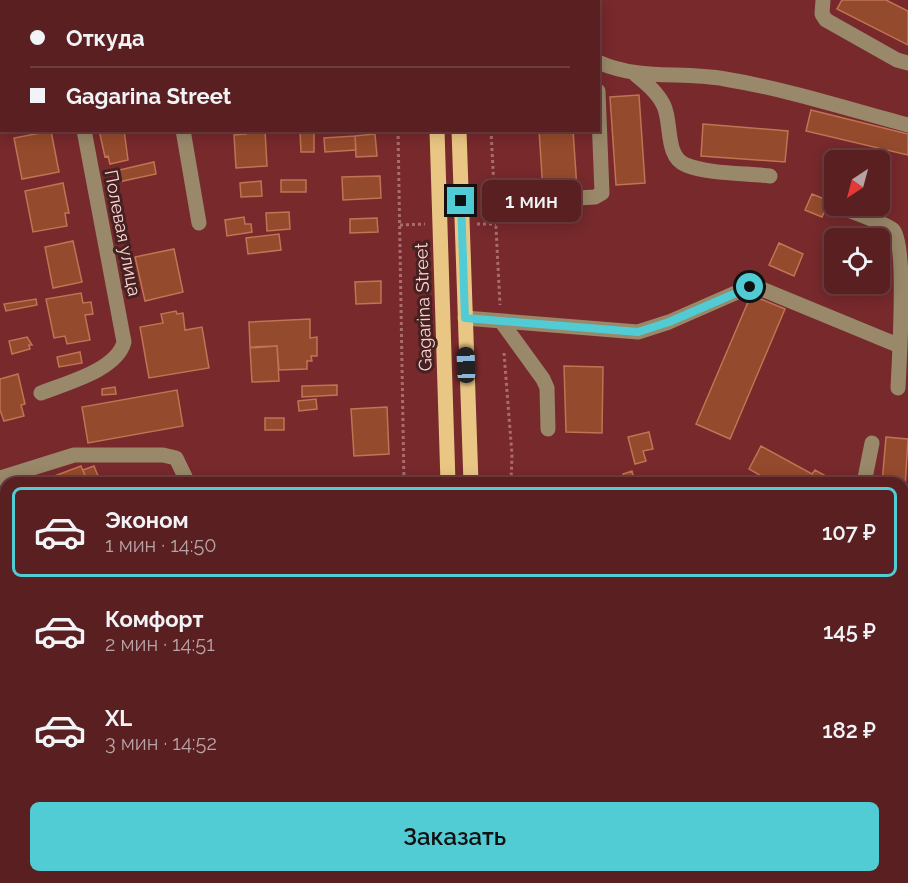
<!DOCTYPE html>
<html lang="ru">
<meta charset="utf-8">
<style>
body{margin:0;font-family:Raleway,sans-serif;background:#5f272a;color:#f1f3f6;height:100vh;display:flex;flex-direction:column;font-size:22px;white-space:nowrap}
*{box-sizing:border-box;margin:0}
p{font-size:20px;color:#b7a2a5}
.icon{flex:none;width:33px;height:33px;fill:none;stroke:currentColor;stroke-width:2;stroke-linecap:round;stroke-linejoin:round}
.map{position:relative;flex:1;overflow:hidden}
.side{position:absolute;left:0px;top:477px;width:909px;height:406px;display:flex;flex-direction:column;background:#591f21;border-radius:18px 18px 0 0;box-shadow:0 3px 15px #0003,0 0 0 2px #6e3d3f}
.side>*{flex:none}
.banner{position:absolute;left:0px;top:0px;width:600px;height:132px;box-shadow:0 3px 15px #0003,0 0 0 2px #6e3d3f;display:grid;align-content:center;height:132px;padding:0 30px;background:#591f21}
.needle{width:39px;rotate:216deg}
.buttons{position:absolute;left:824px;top:150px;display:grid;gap:12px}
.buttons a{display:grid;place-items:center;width:66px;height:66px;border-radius:9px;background:#591f21;box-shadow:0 3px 15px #0003,0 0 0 2px #6e3d3f;font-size:30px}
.end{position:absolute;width:27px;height:27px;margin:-14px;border:8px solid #51ccd5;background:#111;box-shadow:0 0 0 3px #111}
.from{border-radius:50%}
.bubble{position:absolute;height:42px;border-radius:9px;background:#591f21;box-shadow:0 3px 15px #0003,0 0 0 2px #6e3d3f;font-size:20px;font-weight:600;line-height:42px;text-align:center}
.car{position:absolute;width:18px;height:36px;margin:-18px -9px;border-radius:8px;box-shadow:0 0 4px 2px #0007;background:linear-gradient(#222 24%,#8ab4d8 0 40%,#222 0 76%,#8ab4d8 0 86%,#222 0)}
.banner b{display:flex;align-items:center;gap:21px;height:57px;font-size:22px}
.banner b+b{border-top:2px solid #6e3d3f}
.banner i{width:15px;height:15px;background:#f1f3f6}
ul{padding:10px 0 0;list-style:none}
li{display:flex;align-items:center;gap:18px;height:90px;margin:0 12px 9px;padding:0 18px;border:3px solid transparent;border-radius:9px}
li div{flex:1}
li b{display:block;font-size:22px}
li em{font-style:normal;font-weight:600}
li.active{border-color:#51ccd5}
li>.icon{width:54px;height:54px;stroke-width:1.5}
.action{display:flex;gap:12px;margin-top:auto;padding:12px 30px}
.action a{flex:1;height:69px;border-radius:9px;background:#51ccd5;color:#111;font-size:24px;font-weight:600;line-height:69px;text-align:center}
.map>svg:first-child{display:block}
.building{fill:#944a2c;stroke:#c27354;stroke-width:1.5}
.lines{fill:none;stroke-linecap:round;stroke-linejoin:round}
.path{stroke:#ab6c6d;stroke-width:3;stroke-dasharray:3 3;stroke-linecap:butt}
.minor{stroke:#998869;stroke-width:15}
.major{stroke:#eac684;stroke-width:15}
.route{stroke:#51ccd5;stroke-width:8}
.labels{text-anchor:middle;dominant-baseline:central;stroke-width:6;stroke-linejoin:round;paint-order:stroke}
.street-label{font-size:18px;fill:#fdd6d4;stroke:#452221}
</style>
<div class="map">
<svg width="908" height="883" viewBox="0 0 908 883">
<rect width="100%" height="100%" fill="#77292c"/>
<!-- building -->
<path class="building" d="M842 0H886L908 11V45L837 9Z
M639 95 645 183 616 185 610 97Z
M811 110 908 134V155L806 131Z
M703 124 788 131 785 162 701 156Z
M99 130H124L128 160 110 164 108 156 105 157Z
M245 130H265L267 166 236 168 234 135 246 134Z
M539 130H573L577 189 543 191Z
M51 131 59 172 22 179 14 138Z
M300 132H314V152H301Z
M375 134 377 156 356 157 355 136Z
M355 136 356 150 325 152 324 138Z
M154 162 156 174 118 182 115 171Z
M380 176 381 198 343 200 342 177Z
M281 180H306V192H281Z
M261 181 262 196 241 197 240 183Z
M63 183 69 213H65L67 226 33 232 25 191Z
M812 194 829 201 822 217 805 210Z
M289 212 290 229 267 231 266 213Z
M244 217 245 224H251L252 232 227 236 225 220Z
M377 218 378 232 350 233V219Z
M279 234 281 250 248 254 246 238Z
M73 241 82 282 53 288 45 247Z
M779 243 803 254 794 276 769 265Z
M174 249 183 292 145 301 135 257Z
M381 281V303L356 304 355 282Z
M81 293 83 303 91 302 93 314 85 315 90 340 67 344 65 336 54 338 46 299Z
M751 295 785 309 730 439 696 424Z
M36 299 37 305 6 311 4 304Z
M176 311 177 314 183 313 185 330 202 327 209 368 149 378 140 327 163 323 161 314Z
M310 319V338L317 337V356H311L312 361H307V369L279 370 277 346 250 347 249 322Z
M27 337 32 345H29L30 349 12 354 9 341Z
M277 346 279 381 252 382 250 348Z
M80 352 82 363 59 367 57 357Z
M564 366 603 367 602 433 566 432Z
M18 374 25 404 21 405 24 416 4 421 0 410V379Z
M337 385V395L302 397V386Z
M115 387 116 394 102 395V389Z
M177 390 183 426 88 443 82 407Z
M316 399 317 409 299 411 298 401Z
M387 407 389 454 354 456 351 409Z
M265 418H284V430H265Z
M649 432 653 449 643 451 646 461 635 464 628 437Z
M886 437 908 439 904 504 903 483H882Z
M761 446 812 474 815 470 838 483H767L768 480 749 469Z
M81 466 88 483H36Z
M94 466 100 481 88 483 83 470Z
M632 471 635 483H625L623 474Z
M0 579 6 593V633L0 635Z
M6 633V682L0 684V635Z
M908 719V744L903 745V720Z
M903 749H908V778L903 779Z
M6 785V848L2 849 0 787Z
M53 878H86L88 883H55Z
M153 878H199L185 883H155Z
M378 878H417L418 882 427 879 428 883H373L379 881Z
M611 878H660L662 883H612Z
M821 878H843L846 883H823Z"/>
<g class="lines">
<!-- path -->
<path class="path" d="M395 0V2
M486 0V2
M398 130 404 483
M491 130 500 305
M477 224H496
M400 225 425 224
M504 353 512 455 511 483
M0 697 6 693
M464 878 466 883
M574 878 576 883"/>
<!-- minor -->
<path class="minor" d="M135 0 136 2
M823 0 822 14 826 20 897 60 908 63
M598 62C641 81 679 71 725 79 786 89 848 109 908 125
M0 72 2 71
M636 75C647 84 658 93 664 106 672 124 665 157 686 165 708 174 746 173 770 176
M183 130 199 223
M526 201 595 197 602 193 598 91
M838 206C849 211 886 223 893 230 907 243 899 364 898 388
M465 318 638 332 669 322 749 287 759 288 900 346
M501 321 543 379 547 388 548 429
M41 393C66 383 117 370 124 342L84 130
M0 478 74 455H163L176 458 188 483
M864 483 872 443
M0 541 6 555
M903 637H908
M0 723 6 720
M0 761 6 758
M127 878 129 883
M270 878 272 883
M347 878 348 883
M441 878 442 883
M680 878 682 883
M714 878 715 883"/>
<!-- major -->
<path class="major" d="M433 0V2
M455 0V2
M437 130 448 483
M459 130 471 483
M505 878 507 883
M527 878 528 883"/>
</g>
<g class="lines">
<!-- route -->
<path class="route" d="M461 201 465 318 638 332 669 322 750 287"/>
</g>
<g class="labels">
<!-- street labels -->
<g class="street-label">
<text transform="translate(123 233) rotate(79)">Полевая улица</text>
<text transform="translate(423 307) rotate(-92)">Gagarina Street</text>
</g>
</g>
</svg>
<div class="buttons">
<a><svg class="needle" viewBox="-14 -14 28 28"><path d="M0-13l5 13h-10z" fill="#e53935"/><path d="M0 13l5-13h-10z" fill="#b7a2a5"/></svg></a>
<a><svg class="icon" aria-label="locate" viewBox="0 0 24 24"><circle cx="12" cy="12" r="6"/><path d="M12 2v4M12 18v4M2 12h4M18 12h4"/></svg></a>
</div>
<i class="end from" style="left:750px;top:287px"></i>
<i class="end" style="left:461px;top:201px"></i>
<div class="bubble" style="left:482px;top:180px;width:99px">1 мин</div>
<i class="car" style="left:466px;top:365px;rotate:358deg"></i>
<div class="banner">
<b><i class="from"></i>Откуда</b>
<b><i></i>Gagarina Street</b>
</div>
<section class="side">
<ul>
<li class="active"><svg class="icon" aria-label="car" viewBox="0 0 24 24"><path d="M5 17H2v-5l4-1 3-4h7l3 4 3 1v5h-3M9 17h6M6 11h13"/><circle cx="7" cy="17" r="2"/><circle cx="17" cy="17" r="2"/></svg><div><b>Эконом</b><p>1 мин · 14:50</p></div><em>107 ₽</em></li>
<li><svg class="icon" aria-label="car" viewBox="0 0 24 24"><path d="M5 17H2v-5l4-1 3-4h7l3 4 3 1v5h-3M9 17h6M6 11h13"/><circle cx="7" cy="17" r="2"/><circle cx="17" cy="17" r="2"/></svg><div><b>Комфорт</b><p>2 мин · 14:51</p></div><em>145 ₽</em></li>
<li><svg class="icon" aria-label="car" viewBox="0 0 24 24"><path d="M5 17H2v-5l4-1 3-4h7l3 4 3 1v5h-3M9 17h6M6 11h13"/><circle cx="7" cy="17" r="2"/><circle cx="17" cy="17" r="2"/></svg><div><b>XL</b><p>3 мин · 14:52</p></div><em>182 ₽</em></li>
</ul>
<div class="action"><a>Заказать</a></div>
</section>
</div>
